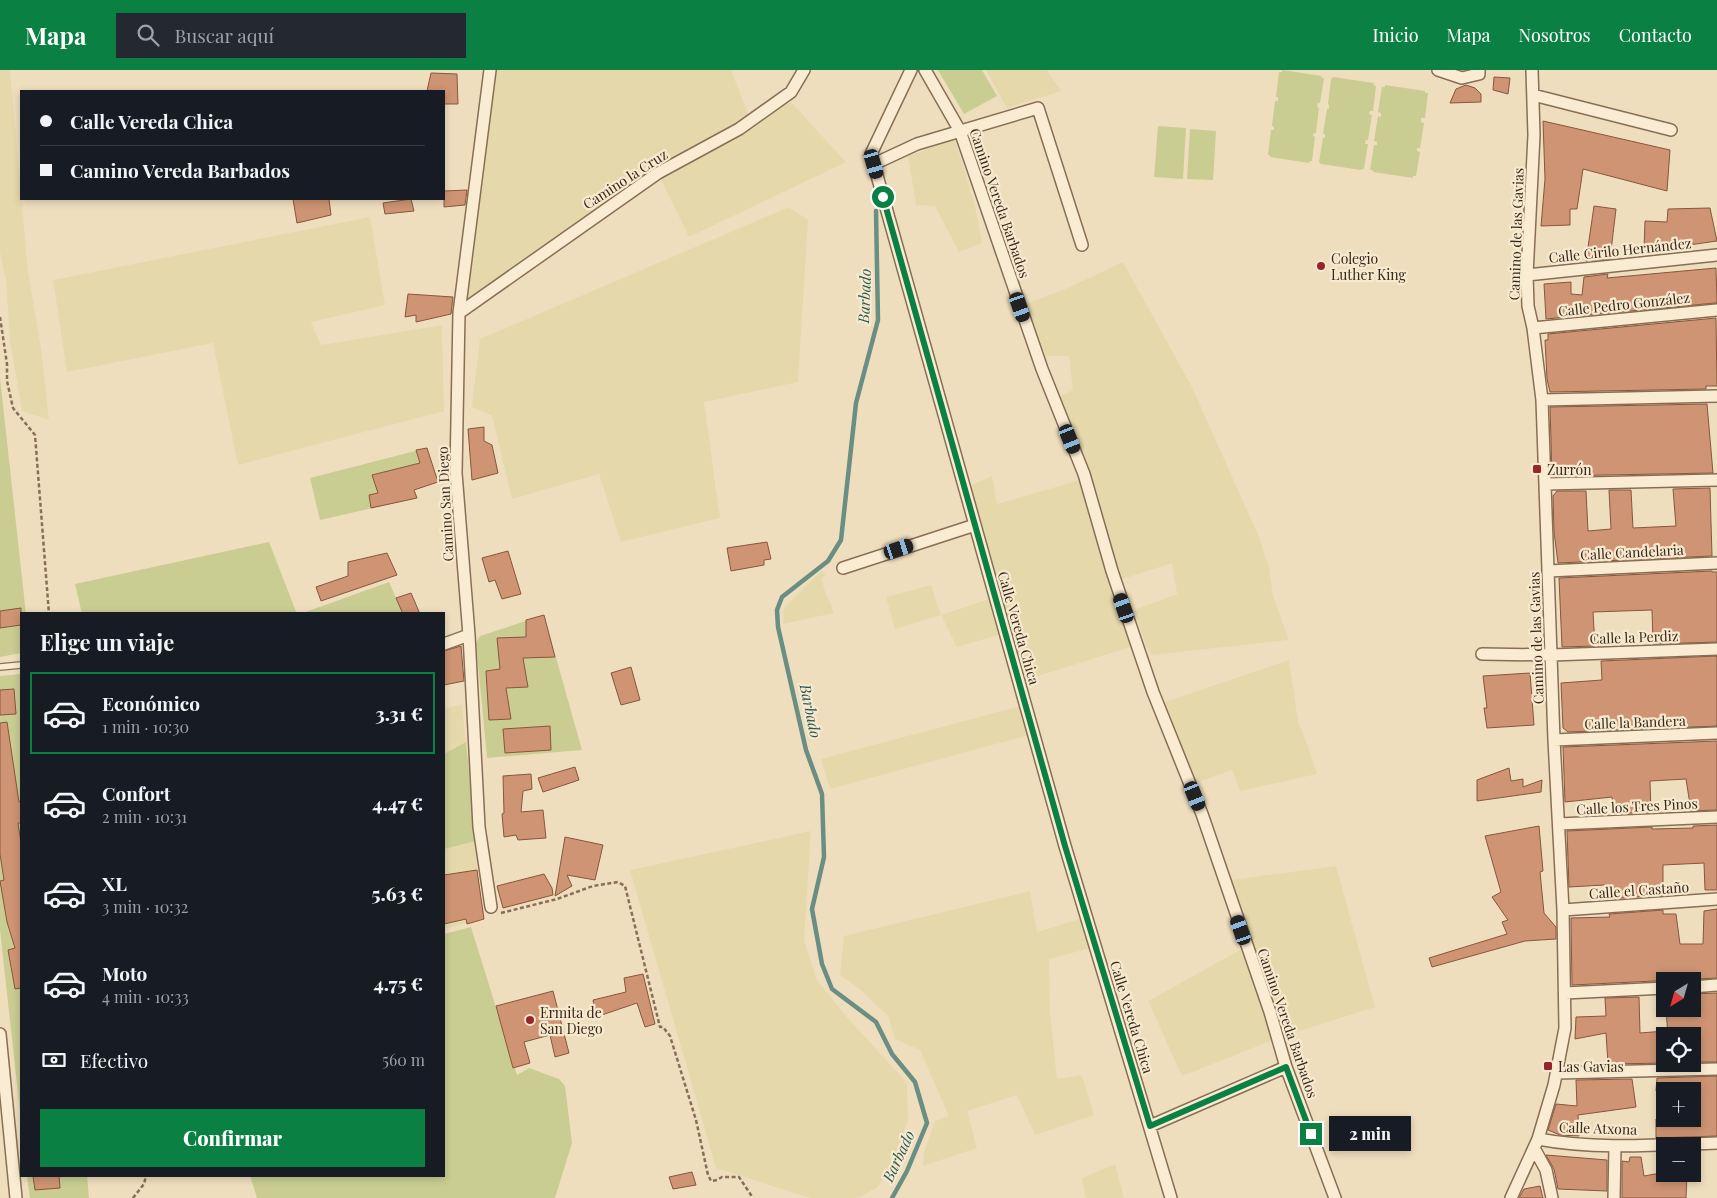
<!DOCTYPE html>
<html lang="es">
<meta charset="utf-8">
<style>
body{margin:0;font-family:"Playfair Display",serif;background:#242831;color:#f1f3f6;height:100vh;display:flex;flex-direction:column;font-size:19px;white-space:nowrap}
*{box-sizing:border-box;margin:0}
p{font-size:16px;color:#9ea1a6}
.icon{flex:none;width:28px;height:28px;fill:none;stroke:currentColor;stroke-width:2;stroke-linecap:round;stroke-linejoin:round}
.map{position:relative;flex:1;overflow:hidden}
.details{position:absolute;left:20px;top:542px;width:425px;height:565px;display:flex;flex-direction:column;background:#171b24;border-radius:0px;box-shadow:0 2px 8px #0003}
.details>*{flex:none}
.top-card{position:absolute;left:20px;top:20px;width:425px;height:110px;border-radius:0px;box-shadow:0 2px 8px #0003;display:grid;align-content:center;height:110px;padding:0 20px;background:#171b24}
.needle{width:32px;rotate:217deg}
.tools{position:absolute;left:1656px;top:902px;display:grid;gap:10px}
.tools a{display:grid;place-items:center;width:45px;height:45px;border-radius:0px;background:#171b24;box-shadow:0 2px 8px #0003;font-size:25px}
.end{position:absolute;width:22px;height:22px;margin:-11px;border:6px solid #0b8043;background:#fff;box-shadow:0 0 0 2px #fff}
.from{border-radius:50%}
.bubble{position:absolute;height:35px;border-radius:0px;background:#171b24;box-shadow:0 2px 8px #0003;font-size:16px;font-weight:800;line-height:35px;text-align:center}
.car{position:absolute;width:15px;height:30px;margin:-15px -8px;border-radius:6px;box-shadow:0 0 4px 1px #0007;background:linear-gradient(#222 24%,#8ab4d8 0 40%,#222 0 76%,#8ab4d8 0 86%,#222 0)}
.top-card b{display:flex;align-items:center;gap:18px;height:48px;font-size:19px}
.top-card b+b{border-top:1px solid #363941}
.top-card i{width:12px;height:12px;background:#f1f3f6}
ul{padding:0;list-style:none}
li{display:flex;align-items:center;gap:15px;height:82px;margin:0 10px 8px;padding:0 10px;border:2px solid transparent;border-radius:0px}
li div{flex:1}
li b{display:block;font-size:19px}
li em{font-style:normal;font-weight:800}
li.current{border-color:#0b8043}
li>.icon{width:45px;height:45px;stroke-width:1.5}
h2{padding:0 20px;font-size:22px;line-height:60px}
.pay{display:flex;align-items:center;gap:12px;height:55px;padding:0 20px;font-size:19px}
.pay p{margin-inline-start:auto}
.primary-button{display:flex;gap:10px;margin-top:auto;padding:10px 20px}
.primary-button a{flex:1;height:58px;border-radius:0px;background:#0b8043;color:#fff;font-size:20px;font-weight:800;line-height:58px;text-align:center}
header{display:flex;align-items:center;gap:30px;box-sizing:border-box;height:70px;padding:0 25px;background:#0b8043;color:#fff}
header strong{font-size:24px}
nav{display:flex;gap:28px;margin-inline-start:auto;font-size:18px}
.search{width:350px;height:45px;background:#242831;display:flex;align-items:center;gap:12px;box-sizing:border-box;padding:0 18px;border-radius:0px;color:#9ea1a6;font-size:19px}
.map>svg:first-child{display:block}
.farmland{fill:#e5d9ab}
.green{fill:#c9cd92}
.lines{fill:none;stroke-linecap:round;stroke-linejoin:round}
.stream{stroke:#698e83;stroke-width:4.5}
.building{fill:#ce9473;stroke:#88563c}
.lane-casing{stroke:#886e56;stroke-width:8}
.street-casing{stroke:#886e56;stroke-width:14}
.path{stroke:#886e56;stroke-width:2.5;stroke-dasharray:4 2.5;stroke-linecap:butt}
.lane{stroke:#faecd2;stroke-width:5.5}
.street{stroke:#faecd2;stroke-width:11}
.route{stroke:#0b8043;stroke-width:6}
.poi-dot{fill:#98252b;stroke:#f6e9ce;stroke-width:2}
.labels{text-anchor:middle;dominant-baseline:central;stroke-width:4.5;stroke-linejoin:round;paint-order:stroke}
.street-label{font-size:14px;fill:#37271c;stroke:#f6e9ce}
.poi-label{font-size:14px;fill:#37271c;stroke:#f6e9ce;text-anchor:start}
.water-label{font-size:15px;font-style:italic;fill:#2a5752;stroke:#f6e9ce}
</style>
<header>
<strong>Mapa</strong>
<div class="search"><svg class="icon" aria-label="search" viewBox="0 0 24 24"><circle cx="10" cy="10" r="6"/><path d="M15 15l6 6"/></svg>Buscar aquí</div>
<nav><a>Inicio</a><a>Mapa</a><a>Nosotros</a><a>Contacto</a></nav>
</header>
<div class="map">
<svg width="1717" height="1128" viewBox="0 0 1717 1128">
<rect width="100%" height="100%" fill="#efdebe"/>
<!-- farmland -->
<path class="farmland" d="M0 0H10L28 202 41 278 49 350 22 341 10 271 6 211 0 182Z
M490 0H731L751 51 744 57 791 32 846 92 689 167 658 104 459 243Z
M986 0H1047L1061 21 1007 38Z
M955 69 975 136 982 173 959 182 935 136 916 135 908 86Z
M789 137 808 150 798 312 704 332 720 448 621 472 599 404 512 429 492 346 472 337 480 269Z
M370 147 385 235 311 252 321 275 442 255 444 341 238 395 213 273 67 302 53 210Z
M1123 192 1192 317 1259 467 1269 497 1273 526 1289 570 1151 585 1147 578 1134 540 1177 524 1172 493 1120 510 1095 419 1072 356 1059 327 1073 320 1069 286H1046L1026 234 1063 220Z
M992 406 997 434 1080 410 1105 499 1137 575 1025 610 970 416Z
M822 500 826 505 822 508 824 519 834 543 783 554 784 538Z
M931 515 941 545 995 527 1005 563 957 577 941 545 895 559 886 527Z
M1289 590 1298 651 1309 679 1317 704 1240 721 1232 700 1196 713 1165 632Z
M462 634 466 672 444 684V639Z
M1025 635 1033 664 830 719 821 689Z
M811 761 804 870 817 910 847 947 907 1013 908 1050 891 1097 878 1117 858 1128H810L716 1098 630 800Z
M476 771 477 800 484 849 444 859V779Z
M1336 796 1375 937 1278 968 1182 1006 1148 931 1247 876 1224 811Z
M1030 821 1037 862 1086 847 1095 877 1049 889 1050 942 1057 1009 1082 1005 1094 1045 1035 1065 1017 1025 967 1041 977 1078 923 1096 924 1083 935 1051 949 1046 920 980 895 969 888 946 862 921 840 905 844 866Z
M1115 1094 1124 1128H1086L1082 1108Z"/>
<!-- green -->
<path class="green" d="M938 0H982L997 26 964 44Z
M1282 0 1322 6 1321 8H1324L1320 33H1318L1317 37 1319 38 1316 63H1314L1313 66 1315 67 1312 91H1310L1309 93 1270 87V85H1268L1271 60H1274V57L1272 56 1275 31H1278V27H1276L1279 2H1282Z
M1333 7 1374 13 1373 15 1376 16 1373 41H1370L1369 44 1372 45 1368 70H1366L1365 74H1368L1364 99H1362L1361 100 1321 94 1319 92 1323 68H1325V64H1323L1327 39H1329V35L1328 34 1331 9Z
M1385 15 1425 21V23H1428L1425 48H1421V52L1424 53 1420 78H1417V81L1420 82 1416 106H1413V108L1373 102V100H1370L1374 75H1377V72L1374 71 1378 46 1381 47V43L1378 42 1382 17H1385Z
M1158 56 1186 58 1183 109 1154 107Z
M1190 59 1216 61 1213 110 1187 109Z
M0 308 26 544H21V583L0 587Z
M427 378 438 412 414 420 417 428 320 450 310 408Z
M269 472 297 544H82L75 514Z
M389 512 403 544H300Z
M544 545 582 680 487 688 476 573 480 566Z
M21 604V1051L0 860V606Z
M466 672 476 771 444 779V684Z
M471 857 517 1005 529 998 559 1009 565 1016 572 1073 555 1128H257L250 1106H444V864Z
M27 1106H87L89 1128H30Z"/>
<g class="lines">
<!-- stream -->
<path class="stream" d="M876 141 878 250 856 333 841 470 828 491 782 527 777 540 778 557 806 680 822 724 824 787 812 839 822 894 832 919 876 952 892 984 915 1012 927 1053 907 1101 892 1128"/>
</g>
<!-- building -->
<path class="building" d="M431 3 457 4 458 34H444V21H427Z
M1494 7 1510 8 1508 24 1493 20Z
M1466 15 1475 18 1481 24V32L1450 33 1456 19Z
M1543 51 1670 80 1667 121 1583 99 1577 139H1570V155L1541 156 1545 109Z
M467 120 465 135 444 137V121Z
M293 129H329L331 145 297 153Z
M411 129 414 141 385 144 383 133Z
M1594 136 1616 139 1610 189 1586 191Z
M1710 138 1717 171 1668 178 1663 183 1644 181 1645 151 1667 152 1668 139Z
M1716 198 1717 232 1715 233 1546 249 1544 214 1571 212V224L1582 225 1584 207 1608 204 1607 208Z
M408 224 453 227 451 244 416 252V245L405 247Z
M1716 248 1717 316H1706V319L1550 322 1547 309 1545 270H1548V264Z
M1707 334 1713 403 1552 406 1550 337Z
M484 357V371L492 375 498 403 472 410 468 359Z
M427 378 438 412 414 420 417 428 371 438 369 425 378 423 372 405 420 393 416 380Z
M1710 418 1712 486 1558 493 1554 462 1553 426 1557 421H1586L1588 461 1611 459 1609 420H1631L1633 458 1676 456 1673 419Z
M767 472 771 489 764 490V495L731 501 727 478Z
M508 481 521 524 502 529 495 510 489 512 482 488Z
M387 483 397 505 321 531 316 517 348 506V492Z
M1712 501V502H1717V572L1653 574 1652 540 1593 542 1595 576 1562 577 1559 508Z
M411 523 420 544H403L396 528Z
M21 538V555L0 558V541Z
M544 545 555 587 523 588 528 617 506 618 511 649 489 650 486 601 500 599 497 568 526 567V550Z
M461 576 464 611 444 615V581Z
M1717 586V656L1568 662 1563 658 1561 613 1602 610 1601 591Z
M631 597 640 630 621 635 611 603Z
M1530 603 1534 655 1487 658 1484 638H1487L1483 606Z
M14 619 16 644 0 645V620Z
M7 652 19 732 21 731V753H18L21 773V918L15 919 8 880 15 878 7 852 0 811 4 810 0 784V653Z
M550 656 551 680 505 683 503 659Z
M1717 671V740L1691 741 1686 709 1650 711 1651 742 1614 744 1612 727 1565 732 1563 677Z
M575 697 579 710 543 722 538 708Z
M1509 698 1511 711 1523 709V717L1542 710 1541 722 1477 731V710Z
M531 704 532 719 523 721 521 742 543 740 546 768 518 770 516 765 504 767 502 744 504 743 503 706Z
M1717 755V820H1705L1704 793 1663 795V825L1607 829 1604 815 1569 817 1567 761 1652 757V759L1693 758V756Z
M1539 756 1543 801 1540 802 1544 843 1556 857V869L1525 871 1432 897 1429 888 1507 864 1502 852 1508 850 1492 827 1501 822 1485 766Z
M565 767 603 775 595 810 567 805 572 816 555 826Z
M477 800 484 849 467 854 466 849 444 854V805Z
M544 804 552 818 553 825 503 838 497 816Z
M1717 839V908L1572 915 1571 848 1610 847 1609 844 1663 840V844H1676L1680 874H1703L1704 841Z
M643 904 655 954 645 957 637 933 596 947 593 930 626 922 624 908Z
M553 921 569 983 555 987 550 965 524 972 530 993 513 998 496 936Z
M1717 923V992H1692V966H1668L1666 939H1692V924Z
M1639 927 1640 963 1665 961V993L1608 994 1606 963 1575 969 1576 947 1606 946 1605 928Z
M1717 1006V1066L1656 1068V1049H1692V1021H1656L1657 1008Z
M1632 1009 1636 1037 1578 1045 1579 1066 1560 1065 1548 1060 1556 1034 1577 1036 1576 1010Z
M1546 1085 1607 1090V1121L1558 1119 1554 1099Z
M1630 1087H1641L1644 1106 1655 1104H1687L1686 1128H1622V1091L1629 1092Z
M692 1102 696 1115 673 1119 669 1107Z
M33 1106H59L60 1118 35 1120Z
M1540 1116 1543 1128H1519L1524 1119Z"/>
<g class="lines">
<!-- lane casing -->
<g class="lane-casing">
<path id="lane" d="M0 597 21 595"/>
</g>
<!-- street casing -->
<g class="street-casing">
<path id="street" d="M490 0 459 243 456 403 469 565 479 757 491 837
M911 0 871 84 1065 776 1171 1128
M925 0 960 61 1042 299 1084 404 1112 501 1153 622 1202 744 1270 942 1286 997 1335 1128
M1438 0 1462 8 1479 4V0
M1533 25 1671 60
M874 94 917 74 1038 38 1082 175
M1527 205 1717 185
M459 243 658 103 739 59 791 22 804 0
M1533 258 1717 240
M1542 330 1717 326
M1546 414 1717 410
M843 498 975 455
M1548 501 1717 493
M444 574 469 565
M1482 584 1552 585 1717 579
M1554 670 1717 663
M1559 754 1717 747
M1563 840 1717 829
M1692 917 1717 915
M1565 923 1665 918
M0 964 16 1128
M1557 1003 1717 999
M1150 1056 1286 997
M1538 1069C1597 1080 1657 1075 1717 1073
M1534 1078 1546 1100 1552 1128
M1511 1128 1538 1069 1554 1015 1565 958 1563 840 1554 670 1542 330 1533 258 1528 236 1527 205 1534 65 1532 0
M1614 1128 1615 1076"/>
</g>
<!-- path -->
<path class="path" d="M0 247 7 294V311L13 338 35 365 49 544
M501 843 557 829 593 816 618 812 625 816 660 957H663L670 966 696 1050 708 1105 711 1111 717 1110 722 1107H739L753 1128
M133 1128 144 1114 146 1106"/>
<!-- lane -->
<use href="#lane" class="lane"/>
<!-- street -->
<use href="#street" class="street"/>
</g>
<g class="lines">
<!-- route -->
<path class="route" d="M883 127 1065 776 1150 1056 1286 997 1311 1064"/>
</g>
<!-- markers -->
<g class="poi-dot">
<circle cx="1321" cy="196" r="5"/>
<rect x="1532" y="394" width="10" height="10" rx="2.5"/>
<circle cx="530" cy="950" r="5"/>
<rect x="1543" y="991" width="10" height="10" rx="2.5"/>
</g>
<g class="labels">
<!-- street labels -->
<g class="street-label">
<text transform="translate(625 109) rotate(-33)">Camino la Cruz</text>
<text transform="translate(1000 133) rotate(71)">Camino Vereda Barbados</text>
<text transform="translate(1516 164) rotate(-88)">Camino de las Gavias</text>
<text transform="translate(1620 180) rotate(-6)">Calle Cirilo Hernández</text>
<text transform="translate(1624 234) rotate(-6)">Calle Pedro González</text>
<text transform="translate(445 434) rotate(-93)">Camino San Diego</text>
<text transform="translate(1632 482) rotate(-3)">Calle Candelaria</text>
<text transform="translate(1019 558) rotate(74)">Calle Vereda Chica</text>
<text transform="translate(1634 567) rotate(-2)">Calle la Perdiz</text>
<text transform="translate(1536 568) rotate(-92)">Camino de las Gavias</text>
<text transform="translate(1635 652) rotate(-2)">Calle la Bandera</text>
<text transform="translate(1637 736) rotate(-3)">Calle los Tres Pinos</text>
<text transform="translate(1639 820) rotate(-4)">Calle el Castaño</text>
<text transform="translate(1132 947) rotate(73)">Calle Vereda Chica</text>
<text transform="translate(1288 953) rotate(71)">Camino Vereda Barbados</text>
<text transform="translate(1598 1058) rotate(2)">Calle Atxona</text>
</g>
<!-- poi labels -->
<g class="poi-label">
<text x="1331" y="188">Colegio<tspan x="1331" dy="16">Luther King</tspan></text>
<text x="1547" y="399">Zurrón</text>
<text x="540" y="942">Ermita de<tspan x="540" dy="16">San Diego</tspan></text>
<text x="1558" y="996">Las Gavias</text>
</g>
<!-- water labels -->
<g class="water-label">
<text transform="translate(864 226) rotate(-88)">Barbado</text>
<text transform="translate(811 641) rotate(78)">Barbado</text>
<text transform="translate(898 1086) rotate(-65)">Barbado</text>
</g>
</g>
</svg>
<div class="tools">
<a><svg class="needle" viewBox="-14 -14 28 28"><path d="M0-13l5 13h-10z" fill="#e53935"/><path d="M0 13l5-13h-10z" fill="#9ea1a6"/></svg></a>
<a><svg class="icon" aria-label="locate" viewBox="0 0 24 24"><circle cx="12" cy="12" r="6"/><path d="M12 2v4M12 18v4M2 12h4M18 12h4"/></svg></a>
<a>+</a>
<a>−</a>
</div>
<i class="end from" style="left:883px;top:127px"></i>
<i class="end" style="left:1311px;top:1064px"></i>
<div class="bubble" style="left:1329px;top:1046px;width:82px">2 min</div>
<i class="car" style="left:874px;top:94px;rotate:164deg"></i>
<i class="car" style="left:1020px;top:237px;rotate:161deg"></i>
<i class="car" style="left:1070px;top:369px;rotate:158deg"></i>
<i class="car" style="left:899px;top:479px;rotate:72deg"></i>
<i class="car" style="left:1124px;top:538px;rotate:341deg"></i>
<i class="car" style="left:1195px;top:726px;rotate:158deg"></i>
<i class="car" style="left:1241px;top:860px;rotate:341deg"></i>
<div class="top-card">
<b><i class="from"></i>Calle Vereda Chica</b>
<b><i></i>Camino Vereda Barbados</b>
</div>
<section class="details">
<h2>Elige un viaje</h2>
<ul>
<li class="current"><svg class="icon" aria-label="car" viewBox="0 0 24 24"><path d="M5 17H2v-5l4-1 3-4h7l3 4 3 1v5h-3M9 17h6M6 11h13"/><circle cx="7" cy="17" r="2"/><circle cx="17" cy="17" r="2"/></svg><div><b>Económico</b><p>1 min · 10:30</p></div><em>3.31 €</em></li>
<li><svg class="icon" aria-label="car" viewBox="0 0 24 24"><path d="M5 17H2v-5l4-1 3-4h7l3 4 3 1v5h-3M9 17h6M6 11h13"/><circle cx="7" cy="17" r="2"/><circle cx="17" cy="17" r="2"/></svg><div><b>Confort</b><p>2 min · 10:31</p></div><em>4.47 €</em></li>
<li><svg class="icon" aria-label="car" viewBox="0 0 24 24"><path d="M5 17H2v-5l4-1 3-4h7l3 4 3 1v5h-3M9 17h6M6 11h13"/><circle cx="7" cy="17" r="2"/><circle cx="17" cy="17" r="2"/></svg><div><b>XL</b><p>3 min · 10:32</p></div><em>5.63 €</em></li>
<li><svg class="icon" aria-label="car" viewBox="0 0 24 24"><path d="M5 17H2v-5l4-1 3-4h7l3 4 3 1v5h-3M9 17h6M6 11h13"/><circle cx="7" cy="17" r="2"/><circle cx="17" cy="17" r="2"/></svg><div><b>Moto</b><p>4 min · 10:33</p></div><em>4.75 €</em></li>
</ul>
<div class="pay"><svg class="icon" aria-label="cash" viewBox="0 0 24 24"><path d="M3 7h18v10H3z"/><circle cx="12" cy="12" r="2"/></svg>Efectivo<p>560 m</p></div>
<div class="primary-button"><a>Confirmar</a></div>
</section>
</div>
